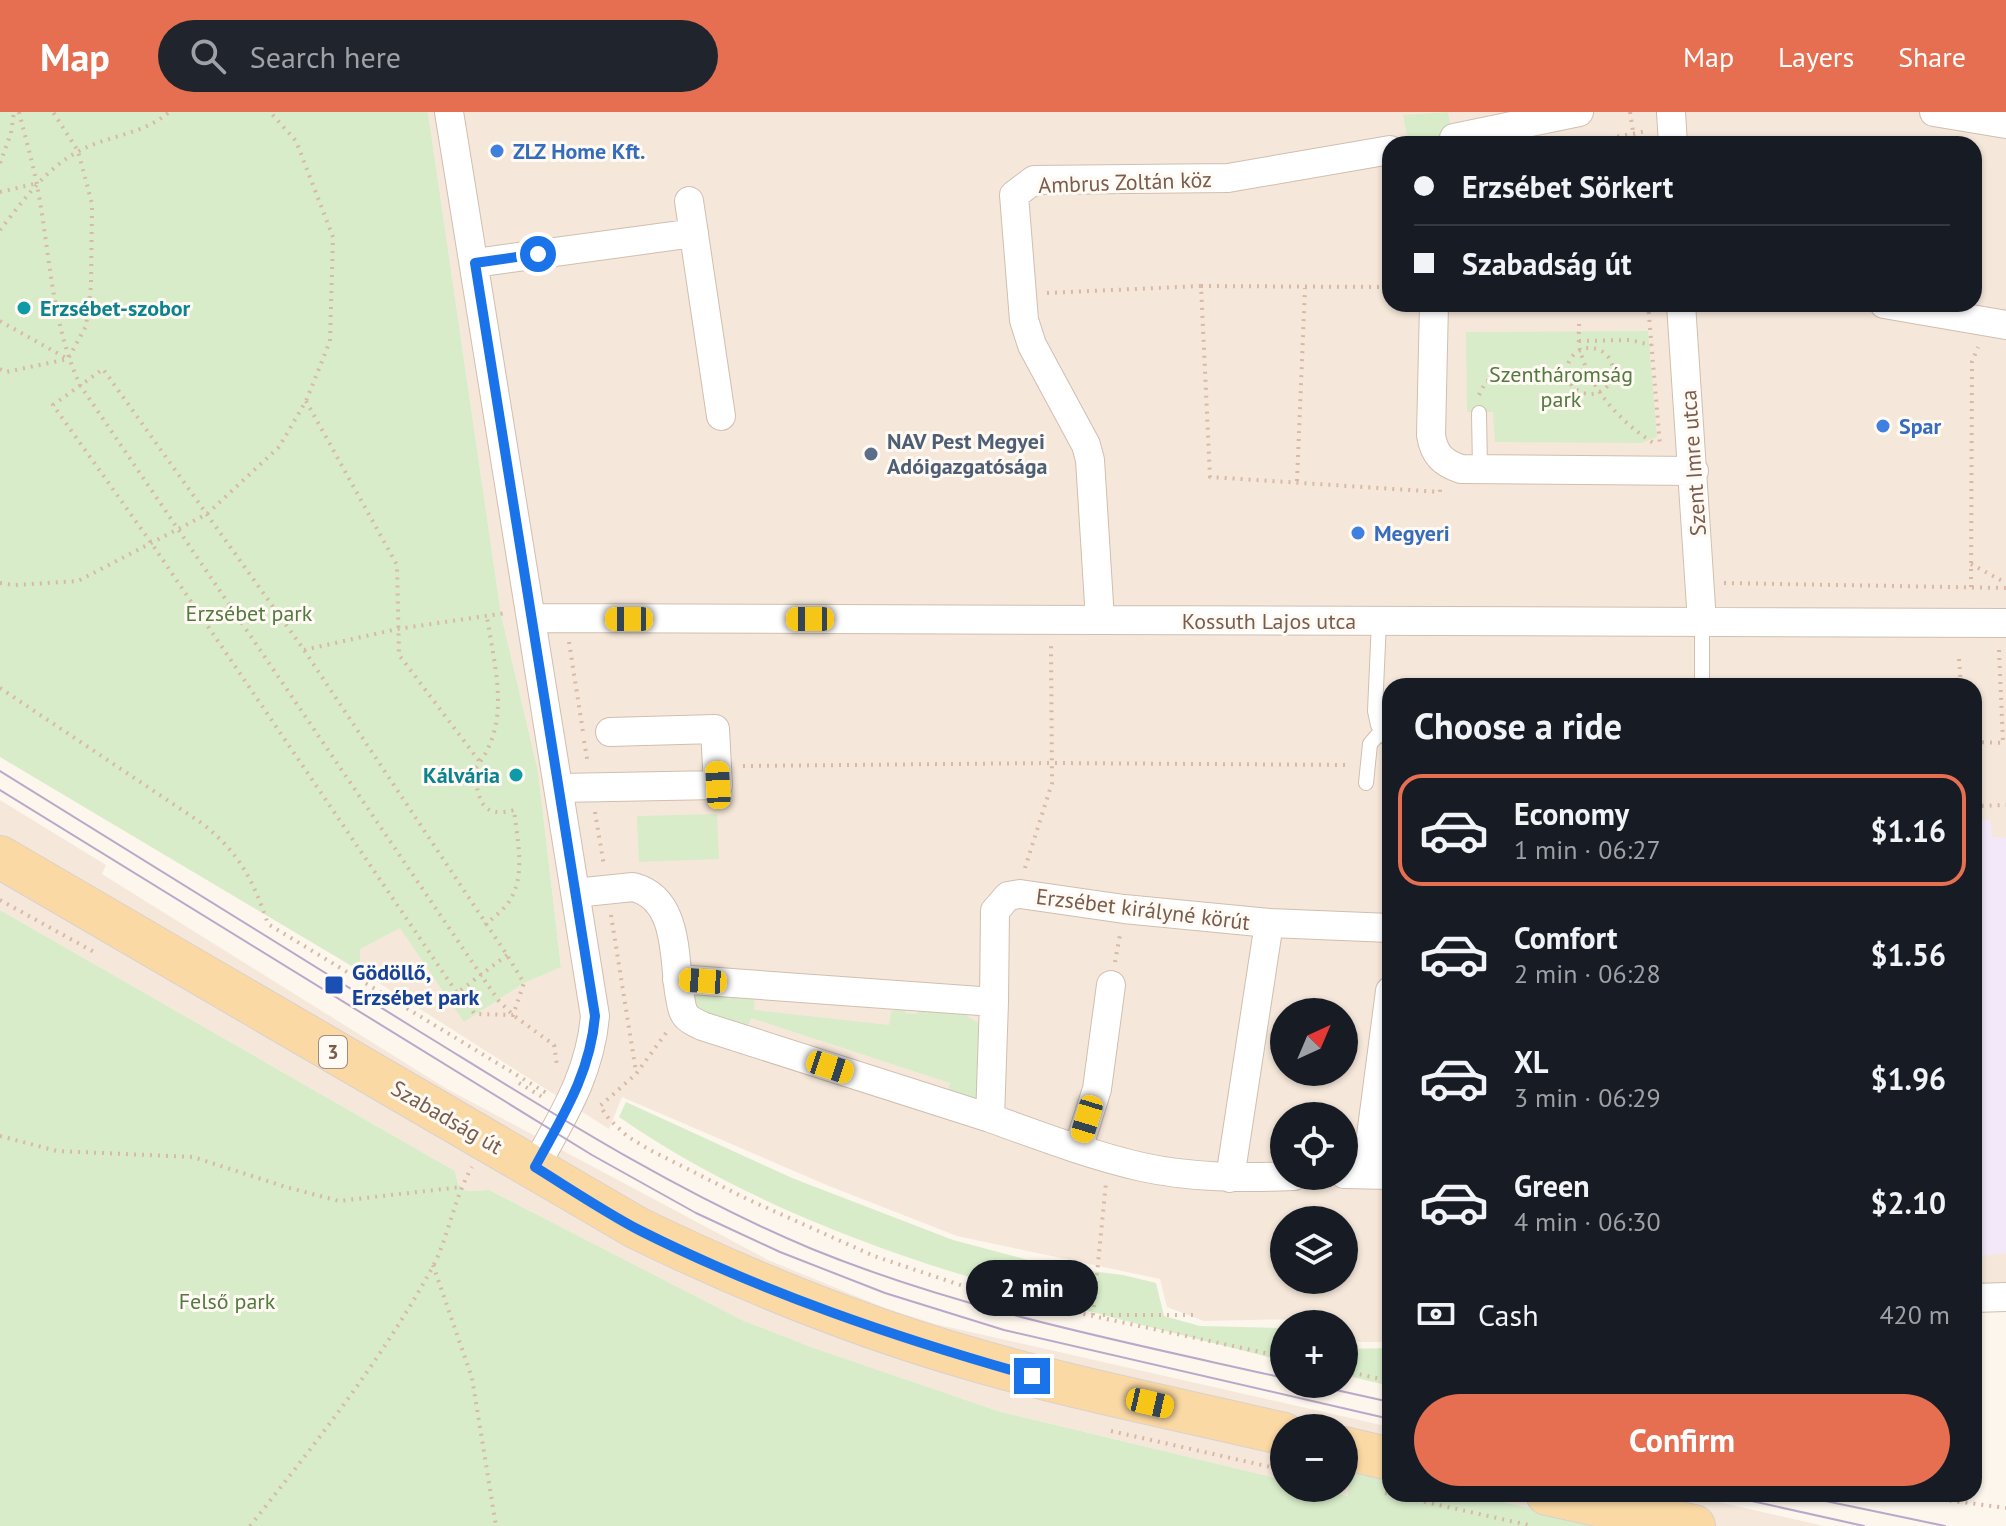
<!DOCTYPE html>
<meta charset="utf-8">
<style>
body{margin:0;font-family:"PT Sans",sans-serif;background:#20242c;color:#f1f3f6;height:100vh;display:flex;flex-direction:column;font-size:30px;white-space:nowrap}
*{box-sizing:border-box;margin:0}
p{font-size:26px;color:#9ea1a6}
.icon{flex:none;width:44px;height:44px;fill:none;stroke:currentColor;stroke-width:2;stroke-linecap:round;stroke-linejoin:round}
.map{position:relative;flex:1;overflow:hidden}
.panel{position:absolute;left:1382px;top:566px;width:600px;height:824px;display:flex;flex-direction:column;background:#171b24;border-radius:24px;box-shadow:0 2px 6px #0004}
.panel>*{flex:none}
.banner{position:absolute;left:1382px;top:24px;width:600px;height:176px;border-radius:24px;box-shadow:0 2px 6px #0004;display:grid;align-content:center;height:176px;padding:0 32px;background:#171b24}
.needle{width:52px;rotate:44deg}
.controls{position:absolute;left:1270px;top:886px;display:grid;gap:16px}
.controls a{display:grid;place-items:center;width:88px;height:88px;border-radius:50%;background:#171b24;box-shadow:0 2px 6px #0004;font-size:40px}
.end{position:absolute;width:36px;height:36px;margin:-18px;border:10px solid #1a73e8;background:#fff;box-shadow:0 0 0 4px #fff}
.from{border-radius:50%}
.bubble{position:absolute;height:56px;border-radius:28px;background:#171b24;box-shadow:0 2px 6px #0004;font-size:26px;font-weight:600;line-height:56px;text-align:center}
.car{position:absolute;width:24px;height:48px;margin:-24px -12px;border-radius:10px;box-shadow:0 0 6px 2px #0007;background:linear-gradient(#f5c518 24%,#345 0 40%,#f5c518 0 76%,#345 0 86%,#f5c518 0)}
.banner b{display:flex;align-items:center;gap:28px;height:76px;font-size:30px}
.banner b+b{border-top:2px solid #363941}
.banner i{width:20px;height:20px;background:#f1f3f6}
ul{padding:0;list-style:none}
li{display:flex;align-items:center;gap:24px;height:112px;margin:0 16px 12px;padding:0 16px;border:4px solid transparent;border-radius:24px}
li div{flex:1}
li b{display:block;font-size:30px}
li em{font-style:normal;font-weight:600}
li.selected{border-color:#e76f51}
li>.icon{width:72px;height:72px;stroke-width:1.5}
h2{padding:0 32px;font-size:36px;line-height:96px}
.pay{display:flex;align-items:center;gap:20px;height:88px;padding:0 32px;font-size:30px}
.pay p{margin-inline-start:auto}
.primary-button{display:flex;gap:16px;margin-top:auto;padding:16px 32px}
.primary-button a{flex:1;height:92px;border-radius:48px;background:#e76f51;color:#fff;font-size:32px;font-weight:600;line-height:92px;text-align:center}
header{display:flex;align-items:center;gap:48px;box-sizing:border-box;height:112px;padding:0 40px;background:#e76f51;color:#fff}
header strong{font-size:38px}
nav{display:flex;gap:44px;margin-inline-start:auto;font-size:28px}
.search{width:560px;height:72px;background:#20242c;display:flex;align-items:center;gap:20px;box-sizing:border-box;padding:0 28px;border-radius:44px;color:#9ea1a6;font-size:30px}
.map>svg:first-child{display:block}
.residential{fill:#f5e8da;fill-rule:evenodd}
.education{fill:#f3e8fa}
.green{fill:#d8ecc9}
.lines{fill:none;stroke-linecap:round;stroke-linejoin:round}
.service-casing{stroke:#d1beb0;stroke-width:16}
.minor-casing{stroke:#d1beb0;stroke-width:30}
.primary-casing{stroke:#dad1cd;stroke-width:44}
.path{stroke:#d9b8a5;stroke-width:4;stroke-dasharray:2 6;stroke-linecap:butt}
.service{stroke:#fff;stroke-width:14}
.minor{stroke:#fff;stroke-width:28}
.primary{stroke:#fbd9a5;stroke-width:42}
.tram{stroke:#b9a8c9;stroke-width:2}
.route{stroke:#1a73e8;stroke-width:10}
.shop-dot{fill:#3f7fe0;stroke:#fffaf3;stroke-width:3}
.culture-dot{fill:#0f9aa8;stroke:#fffaf3;stroke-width:3}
.service-dot{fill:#5c6f8a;stroke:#fffaf3;stroke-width:3}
.transit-dot{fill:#1a4fb4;stroke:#fffaf3;stroke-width:3}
.labels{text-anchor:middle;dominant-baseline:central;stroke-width:6;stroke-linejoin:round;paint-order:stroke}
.shield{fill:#fffaf3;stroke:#a28b7f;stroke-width:2}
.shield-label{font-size:20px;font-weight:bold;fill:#7a5c4d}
.shop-label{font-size:22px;font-weight:bold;fill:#366cbe;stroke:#fffaf3;text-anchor:start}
.street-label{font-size:22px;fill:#7a5c4d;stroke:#fffaf3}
.culture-label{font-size:22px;font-weight:bold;fill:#0d838f;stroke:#fffaf3;text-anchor:start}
.park-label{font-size:22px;fill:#537a41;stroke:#fffaf3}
.service-label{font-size:22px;font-weight:bold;fill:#4e5e75;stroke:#fffaf3;text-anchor:start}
.transit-label{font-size:22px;font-weight:bold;fill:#164399;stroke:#fffaf3;text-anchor:start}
</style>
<header>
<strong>Map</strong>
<div class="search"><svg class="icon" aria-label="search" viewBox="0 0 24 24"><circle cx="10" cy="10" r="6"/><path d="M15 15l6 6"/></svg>Search here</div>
<nav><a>Map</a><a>Layers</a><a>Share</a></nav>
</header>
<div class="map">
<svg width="2006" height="1414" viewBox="0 0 2006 1414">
<rect width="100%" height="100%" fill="#fdf6ec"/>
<!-- residential -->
<path class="residential" d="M428 0H2006V1194L1974 1195V574H1390V1230H1344V1212H1303L1300 1207 1204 1209 1167 1195 1160 1167 957 1124 829 1074 622 985 609 1017 360 859 359 837 400 815 464 909 524 871 561 854 538 659 501 502ZM1390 32H1974V192H1390ZM1284 900H1344V960H1284ZM1284 1004H1344V1064H1284ZM1284 1108H1344V1168H1284Z
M0 688 106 753 102 762 447 977 768 1148 885 1196 935 1212 1390 1315V1363L1350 1354 1349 1384 1316 1376H1344V1316H1284V1368L1001 1300 811 1235 742 1208 489 1078 466 1079 458 1072 455 1059 0 798Z
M1470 1382H1683L1824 1414H1606Z"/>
<!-- education -->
<path class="education" d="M1974 708H1990L1992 725 2006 726V1141L1974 1145Z"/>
<!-- green -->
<path class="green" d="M0 0H428L501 502 538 659 561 855 524 871 464 910 400 816 360 837V859L0 645Z
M1448 0 1454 32H1417L1408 29 1403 3Z
M1648 219 1657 325 1641 331 1495 330 1493 300H1467L1466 220Z
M717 702 719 747 639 750 637 704Z
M0 798 455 1059 458 1072 466 1079 489 1078 742 1208 811 1235 1001 1300 1284 1368V1376H1316L1348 1384 1350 1354 1390 1363V1382H1470L1606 1414H0Z
M725 879 724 885 735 886 736 880 755 882 754 898 889 913 891 900 897 896H905V901L917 902 918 897 962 901 977 910 979 915 982 980 976 988 947 982 950 971 751 906 747 917 696 898 693 881Z
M626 990 792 1066 953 1128 1051 1154 1123 1163 1156 1171 1164 1204 1200 1214 1284 1216V1249C1056 1190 816 1141 619 1005Z
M1390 1236V1274L1344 1263V1237Z"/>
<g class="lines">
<!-- service casing -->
<g class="service-casing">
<path id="service" d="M1479 301 1480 357
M1379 509 1375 599 1378 613 1390 630
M1702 574V510
M1366 671 1370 632 1381 619"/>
</g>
<!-- minor casing -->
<g class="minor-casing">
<path id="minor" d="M449 0 595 904C590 963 562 1005 535 1055
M1671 0 1673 32
M1934 0 2006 12
M1454 26 1579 0
M689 89 721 304
M475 151 694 121
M1434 192 1431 323C1434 343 1443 351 1461 357L1694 359
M1681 192 1702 510
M1884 192 2006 213
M531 506 2006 511
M1100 508 1090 348 1086 333 1032 233 1024 208 1014 83 1034 68 1228 66 1390 38
M560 676 718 673 715 617 610 620
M575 781 633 775C678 786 674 843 679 880 681 888 681 898 686 904 690 909 697 911 702 914L990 1006 994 890 677 867
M994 890 995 799 1008 784 1020 782 1124 797 1269 811 1390 816
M990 1006C1040 1024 1090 1043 1142 1055 1192 1066 1243 1066 1294 1064
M1078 1037 1097 977 1111 873
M1344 1062 1390 1063
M1366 1062 1390 879
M1230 1066 1269 811
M1974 1186 2006 1185"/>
</g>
<!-- primary casing -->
<g class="primary-casing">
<path id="primary" d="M0 745 637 1116C742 1167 851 1212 965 1245 1070 1276 1178 1297 1284 1322
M1344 1336 1390 1347
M1547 1382 1694 1414"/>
</g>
<!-- path -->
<path class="path" d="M19 0C25 24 32 48 37 73 50 140 51 210 80 273L498 888 513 903 554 933 557 954
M1630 0 1635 32
M1578 32 1647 19
M0 51 11 21 14 0
M0 80 34 72
M0 118C23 89 45 57 79 39 108 23 143 23 169 0
M1201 174 1390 175
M1047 181 1201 174 1210 365 1440 380V377
M1648 192 1660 333
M0 209 66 246
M1579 212C1579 220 1578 230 1580 238 1590 277 1621 311 1655 332
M1579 229 1630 228 1651 233
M1567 259a23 23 0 1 1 46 0a23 23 0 1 1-46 0Z
M0 257 6 260 68 247 86 214 91 174 92 92 78 39 53 0
M1479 283 1486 269 1568 265
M306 289 397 453 399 543 480 650
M1297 369 1305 176
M1971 452 2006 471
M0 471 14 473 78 469 207 402 279 335 306 289 330 229 333 125 296 29 270 0
M1724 471 2006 476
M1971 475 1972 250 1978 235
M569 530 583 620
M304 538 397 517 506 501
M1999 538 2003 631
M1959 547 1961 574
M0 576 203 712C240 742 253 768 268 812L548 982
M584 629 588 652
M1974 630 2006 631
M743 654 1053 651 1351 653
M1974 692 1979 694 2006 693
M595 700 604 754
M1025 756 1052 671 1051 533
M0 788 94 840
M611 803 636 960
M485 813C493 806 502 799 508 791 527 765 517 727 514 698 479 707 480 686 473 659 513 613 495 559 487 505
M1115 850 1120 823
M457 881 475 902 513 903 524 871 507 843 304 538 103 257 53 293 152 432 457 881 507 843
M666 921 636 962 600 994 609 1007 627 1024 648 1037 747 1087 874 1144 981 1180 1284 1245
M519 971 544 986
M0 1024 57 1039 193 1045 286 1075 339 1089 461 1075
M433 1153 472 1266 496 1414
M1093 1203 1106 1070
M1103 1203H1196
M1344 1259 1390 1269
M1111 1319 1284 1358
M1385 1381 1533 1414
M1902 1382 2006 1396
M250 1414C315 1332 380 1250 431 1158 449 1126 453 1087 472 1055"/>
<!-- service -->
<use href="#service" class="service"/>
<!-- minor -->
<use href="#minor" class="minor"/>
<!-- primary -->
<use href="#primary" class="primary"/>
<!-- tram -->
<path class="tram" d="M0 659C141 746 282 833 422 921 549 999 675 1080 812 1137 964 1199 1125 1230 1284 1266
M0 678 592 1043 696 1101 780 1140 885 1181 1004 1218 1390 1307
M1309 1272 1390 1290
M1720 1382 1864 1414
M1792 1382 1945 1414"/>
</g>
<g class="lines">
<!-- route -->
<path class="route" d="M538 142 475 151 595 904C590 963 562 1005 535 1055 569 1076 603 1099 639 1118 764 1181 897 1226 1032 1264"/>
</g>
<!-- markers -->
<g class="shop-dot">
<circle cx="497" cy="39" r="8"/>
<circle cx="1883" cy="314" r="8"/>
<circle cx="1358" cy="421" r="8"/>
</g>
<g class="culture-dot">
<circle cx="24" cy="196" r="8"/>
<circle cx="516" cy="663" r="8"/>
</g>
<circle class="service-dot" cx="871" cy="342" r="8"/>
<rect class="transit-dot" x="324" y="863" width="20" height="20" rx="4"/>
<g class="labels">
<!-- shield labels -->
<rect class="shield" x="319" y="924" width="28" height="32" rx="6"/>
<g class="shield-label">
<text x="333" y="940">3</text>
</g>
<!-- shop labels -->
<g class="shop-label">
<text x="513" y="39">ZLZ Home Kft.</text>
<text x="1899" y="314">Spar</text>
<text x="1374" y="421">Megyeri</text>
</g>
<!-- street labels -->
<g class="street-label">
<text transform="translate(1125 70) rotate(-2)">Ambrus Zoltán köz</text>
<text transform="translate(1693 351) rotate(-94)">Szent Imre utca</text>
<text x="1269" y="509">Kossuth Lajos utca</text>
<text transform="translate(1143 797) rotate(7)">Erzsébet királyné körút</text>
<text transform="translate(447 1005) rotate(30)">Szabadság út</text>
</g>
<!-- culture labels -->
<g class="culture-label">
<text x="40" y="196">Erzsébet-szobor</text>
<text x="500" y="663" text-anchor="end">Kálvária</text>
</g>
<!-- park labels -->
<g class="park-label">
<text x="1561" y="262">Szentháromság<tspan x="1561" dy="25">park</tspan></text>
<text x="249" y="501">Erzsébet park</text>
<text x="227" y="1189">Felső park</text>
</g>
<!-- service labels -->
<g class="service-label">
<text x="887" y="329">NAV Pest Megyei<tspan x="887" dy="25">Adóigazgatósága</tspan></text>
</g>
<!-- transit labels -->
<g class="transit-label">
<text x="352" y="860">Gödöllő,<tspan x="352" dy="25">Erzsébet park</tspan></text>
</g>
</g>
</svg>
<div class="controls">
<a><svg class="needle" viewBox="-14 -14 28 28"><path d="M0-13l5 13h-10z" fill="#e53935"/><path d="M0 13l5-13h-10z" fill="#9ea1a6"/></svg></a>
<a><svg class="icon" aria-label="locate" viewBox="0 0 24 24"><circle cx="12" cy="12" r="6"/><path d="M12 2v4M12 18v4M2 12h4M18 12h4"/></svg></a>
<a><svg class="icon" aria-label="layers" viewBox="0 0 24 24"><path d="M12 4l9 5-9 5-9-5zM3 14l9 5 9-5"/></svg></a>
<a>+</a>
<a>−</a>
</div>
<i class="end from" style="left:538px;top:142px"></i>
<i class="end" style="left:1032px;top:1264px"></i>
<div class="bubble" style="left:966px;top:1148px;width:132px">2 min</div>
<i class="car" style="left:629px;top:507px;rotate:270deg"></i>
<i class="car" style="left:810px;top:507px;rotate:270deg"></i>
<i class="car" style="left:718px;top:673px;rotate:357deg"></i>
<i class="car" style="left:703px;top:869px;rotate:274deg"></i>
<i class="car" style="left:830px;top:955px;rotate:108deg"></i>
<i class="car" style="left:1087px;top:1007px;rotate:197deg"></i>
<i class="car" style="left:1150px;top:1291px;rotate:103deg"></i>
<div class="banner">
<b><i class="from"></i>Erzsébet Sörkert</b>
<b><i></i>Szabadság út</b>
</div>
<section class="panel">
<h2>Choose a ride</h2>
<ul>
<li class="selected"><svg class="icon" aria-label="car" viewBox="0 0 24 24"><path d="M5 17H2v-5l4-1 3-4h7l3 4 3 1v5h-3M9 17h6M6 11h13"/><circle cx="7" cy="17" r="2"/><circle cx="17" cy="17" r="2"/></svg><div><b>Economy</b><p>1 min · 06:27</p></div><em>$1.16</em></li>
<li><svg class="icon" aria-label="car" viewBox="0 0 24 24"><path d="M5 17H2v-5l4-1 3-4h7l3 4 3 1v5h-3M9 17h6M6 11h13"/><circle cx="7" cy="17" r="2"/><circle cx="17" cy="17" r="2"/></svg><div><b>Comfort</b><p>2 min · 06:28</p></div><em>$1.56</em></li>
<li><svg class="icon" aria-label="car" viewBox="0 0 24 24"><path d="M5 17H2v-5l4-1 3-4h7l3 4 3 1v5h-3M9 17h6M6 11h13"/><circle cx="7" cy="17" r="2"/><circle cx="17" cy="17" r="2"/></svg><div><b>XL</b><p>3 min · 06:29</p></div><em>$1.96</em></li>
<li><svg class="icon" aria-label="car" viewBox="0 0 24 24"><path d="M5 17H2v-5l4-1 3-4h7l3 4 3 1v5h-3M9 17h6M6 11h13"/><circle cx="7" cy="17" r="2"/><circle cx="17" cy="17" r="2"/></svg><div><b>Green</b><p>4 min · 06:30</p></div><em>$2.10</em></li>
</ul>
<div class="pay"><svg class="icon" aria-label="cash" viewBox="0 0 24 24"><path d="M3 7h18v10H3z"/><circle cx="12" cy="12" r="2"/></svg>Cash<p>420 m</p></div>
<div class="primary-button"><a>Confirm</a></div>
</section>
</div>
